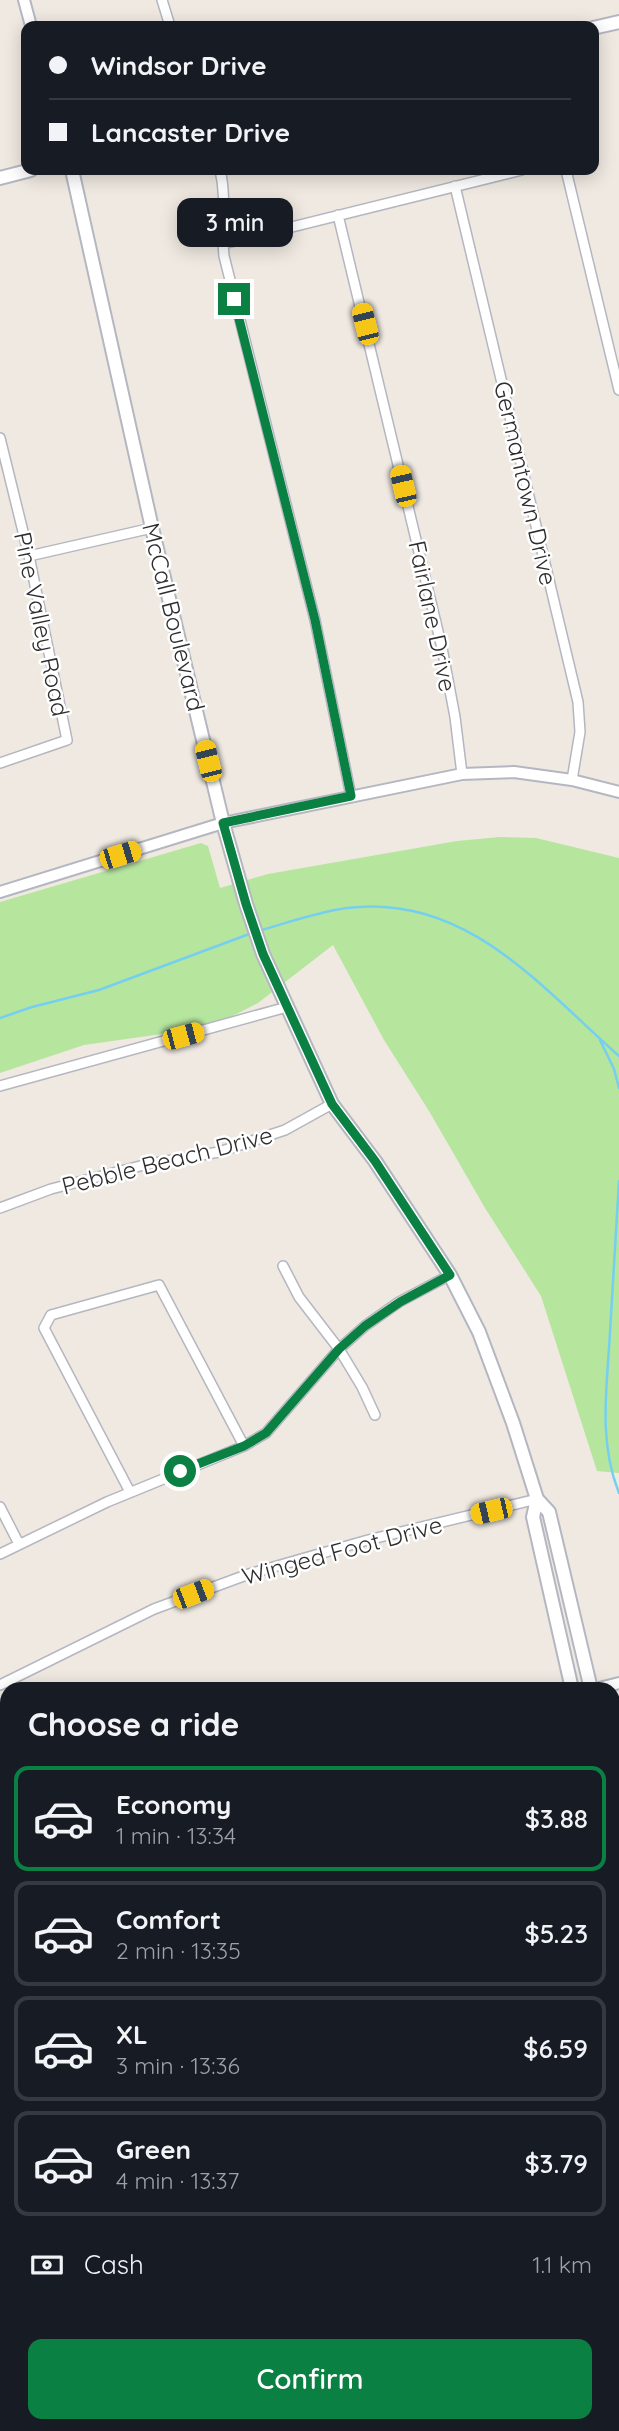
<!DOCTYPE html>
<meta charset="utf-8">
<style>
body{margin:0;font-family:Quicksand,sans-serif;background:#20242c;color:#f1f3f6;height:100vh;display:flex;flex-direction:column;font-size:26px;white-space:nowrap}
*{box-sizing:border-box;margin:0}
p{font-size:23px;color:#9ea1a6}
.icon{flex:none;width:38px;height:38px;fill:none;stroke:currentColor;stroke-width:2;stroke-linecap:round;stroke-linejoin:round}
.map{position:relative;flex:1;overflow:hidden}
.sheet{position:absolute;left:0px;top:1682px;width:620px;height:751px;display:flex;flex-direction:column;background:#171b24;border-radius:21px 21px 0 0;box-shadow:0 4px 18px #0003}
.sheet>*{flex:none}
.banner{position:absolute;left:21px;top:21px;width:578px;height:154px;border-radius:14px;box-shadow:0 4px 18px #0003;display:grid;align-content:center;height:154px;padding:0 28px;background:#171b24}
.end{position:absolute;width:32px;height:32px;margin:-16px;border:9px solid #0b8043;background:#fff;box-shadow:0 0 0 4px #fff}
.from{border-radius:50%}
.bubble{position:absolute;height:49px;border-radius:14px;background:#171b24;box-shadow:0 4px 18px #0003;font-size:23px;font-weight:600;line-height:49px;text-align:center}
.car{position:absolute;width:21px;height:42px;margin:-21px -10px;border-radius:9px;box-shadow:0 0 5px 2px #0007;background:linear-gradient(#f5c518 24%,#345 0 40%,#f5c518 0 76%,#345 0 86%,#f5c518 0)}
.banner b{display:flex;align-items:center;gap:24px;height:66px;font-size:26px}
.banner b+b{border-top:2px solid #363941}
.banner i{width:18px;height:18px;background:#f1f3f6}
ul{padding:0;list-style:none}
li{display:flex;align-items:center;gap:21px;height:105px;margin:0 14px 10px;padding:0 14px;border:4px solid #363941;border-radius:14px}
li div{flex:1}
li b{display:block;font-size:26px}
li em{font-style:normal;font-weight:600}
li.on{border-color:#0b8043}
li>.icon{width:63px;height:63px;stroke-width:1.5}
h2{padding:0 28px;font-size:32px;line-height:84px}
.pay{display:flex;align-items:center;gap:18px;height:77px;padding:0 28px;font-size:26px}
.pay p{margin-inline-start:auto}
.button{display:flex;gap:14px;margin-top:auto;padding:14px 28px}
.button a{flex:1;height:80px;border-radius:14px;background:#0b8043;color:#fff;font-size:28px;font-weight:600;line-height:80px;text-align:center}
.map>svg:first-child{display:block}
.green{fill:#b6e59e}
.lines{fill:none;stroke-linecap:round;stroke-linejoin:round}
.stream{stroke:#75cff0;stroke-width:2.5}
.minor-casing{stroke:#b4b7c1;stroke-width:12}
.tertiary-casing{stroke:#b4b7c1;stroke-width:14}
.secondary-casing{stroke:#b4b7c1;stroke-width:16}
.motorway-casing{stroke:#c9c9c9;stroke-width:19}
.minor{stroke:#fff;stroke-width:9}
.tertiary{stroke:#fff;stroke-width:10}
.secondary{stroke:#fff;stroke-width:12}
.motorway{stroke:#ffa35c;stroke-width:16}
.route{stroke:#0b8043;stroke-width:9}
.labels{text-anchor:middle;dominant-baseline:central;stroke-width:5;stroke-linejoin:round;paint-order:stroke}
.street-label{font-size:24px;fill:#2e2e2e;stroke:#fff}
</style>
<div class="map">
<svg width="619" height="2431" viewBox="0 0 619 2431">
<rect width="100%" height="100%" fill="#efe9e1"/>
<!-- green -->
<path class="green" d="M500 837 536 838 619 858V1473L597 1471 541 1296 485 1208 429 1111 384 1040 333 945 258 1003 211 1027 84 1045 0 1073V902L201 843 208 846 220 888 268 874 457 841Z"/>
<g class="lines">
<!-- stream -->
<path class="stream" d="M258 931C287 923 317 912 347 908 465 893 539 985 619 1056
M0 1018 32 1007 99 990 252 933
M600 1040 614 1069 619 1088
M619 1181C616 1232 613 1282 610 1332 607 1387 598 1441 619 1493"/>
<!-- minor casing -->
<g class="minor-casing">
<path id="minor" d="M162 0 170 26
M220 170C227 199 221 227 224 256L315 620 351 796
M566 170 619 390
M455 186 578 702 580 732 572 780
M338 215 442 648 455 717 462 774
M223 244 522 170
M0 438 29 556 67 740 0 763
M29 556 152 528
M0 1086 287 1007
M0 1208 51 1189 144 1165 219 1152 285 1130 332 1104
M283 1266 299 1297 339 1349 362 1387 375 1415
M130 1492 44 1328 51 1315 159 1285 244 1446
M0 1507 19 1544
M0 1554 107 1502 244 1446 266 1433 339 1349 365 1326 399 1302 450 1275
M0 1685 154 1609 249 1574 368 1540 537 1499"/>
</g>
<!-- tertiary casing -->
<g class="tertiary-casing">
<path id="tertiary" d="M24 0 31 26
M0 892 223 823 462 774 514 772 572 780 619 792
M595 1689 619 1683
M612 1705 619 1703
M0 1905 7 1902
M0 1925 7 1922
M612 1938 619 1936
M0 2327 7 2337
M0 2361 7 2372
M44 2426 48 2431
M69 2426 73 2431
M263 2431 271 2426"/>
</g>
<!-- secondary casing -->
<g class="secondary-casing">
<path id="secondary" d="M593 28 619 22
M72 170 152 528 223 823 246 904 263 954 332 1104 375 1161 450 1275 479 1332 513 1423 537 1499 549 1512 591 1689
M0 178 31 170
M537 1499 533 1517 572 1689
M612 1785 619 1813
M612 1876 619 1904"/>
</g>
<!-- motorway casing -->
<g class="motorway-casing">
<path id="motorway" d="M612 2239 619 2232
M612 2350 619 2348
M612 2397 619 2395
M339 2431 347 2426
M417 2431 428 2426
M526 2431 539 2426"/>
</g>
<!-- minor -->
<use href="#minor" class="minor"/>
<!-- tertiary -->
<use href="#tertiary" class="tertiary"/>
<!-- secondary -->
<use href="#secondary" class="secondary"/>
<!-- motorway -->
<use href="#motorway" class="motorway"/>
</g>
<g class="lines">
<!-- route -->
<path class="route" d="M180 1471 244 1446 266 1433 339 1349 365 1326 400 1302 450 1275 375 1161 332 1104 263 954 246 904 223 823 351 796 315 620 234 299"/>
</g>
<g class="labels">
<!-- street labels -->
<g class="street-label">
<text transform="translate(526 483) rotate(77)">Germantown Drive</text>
<text transform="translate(433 616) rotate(78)">Fairlane Drive</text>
<text transform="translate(174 617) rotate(76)">McCall Boulevard</text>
<text transform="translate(42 624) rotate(78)">Pine Valley Road</text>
<text transform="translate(167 1160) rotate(-14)">Pebble Beach Drive</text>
<text transform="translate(342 1550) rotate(-15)">Winged Foot Drive</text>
</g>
</g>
</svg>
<i class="end from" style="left:180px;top:1471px"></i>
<i class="end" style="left:234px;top:299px"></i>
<div class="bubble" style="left:177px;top:198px;width:116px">3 min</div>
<i class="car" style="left:365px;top:324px;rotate:346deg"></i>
<i class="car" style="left:403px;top:486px;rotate:347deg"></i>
<i class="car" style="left:208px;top:761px;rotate:346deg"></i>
<i class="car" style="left:120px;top:855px;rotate:73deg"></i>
<i class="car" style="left:183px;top:1036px;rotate:75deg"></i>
<i class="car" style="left:491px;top:1511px;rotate:257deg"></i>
<i class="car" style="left:193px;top:1594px;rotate:69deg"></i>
<div class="banner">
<b><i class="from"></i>Windsor Drive</b>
<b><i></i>Lancaster Drive</b>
</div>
<section class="sheet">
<h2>Choose a ride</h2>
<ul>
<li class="on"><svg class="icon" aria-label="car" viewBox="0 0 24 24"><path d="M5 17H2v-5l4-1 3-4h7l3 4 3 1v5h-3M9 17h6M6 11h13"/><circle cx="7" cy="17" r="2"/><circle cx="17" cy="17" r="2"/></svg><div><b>Economy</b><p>1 min · 13:34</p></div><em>$3.88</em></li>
<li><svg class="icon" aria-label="car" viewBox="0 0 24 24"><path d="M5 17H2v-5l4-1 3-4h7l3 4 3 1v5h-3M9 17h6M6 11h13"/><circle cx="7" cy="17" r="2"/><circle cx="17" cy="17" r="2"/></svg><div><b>Comfort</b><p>2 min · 13:35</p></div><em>$5.23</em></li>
<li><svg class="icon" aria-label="car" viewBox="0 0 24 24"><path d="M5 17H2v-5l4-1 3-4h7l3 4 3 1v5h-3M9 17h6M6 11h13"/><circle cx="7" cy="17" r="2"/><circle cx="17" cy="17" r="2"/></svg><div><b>XL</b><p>3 min · 13:36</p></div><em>$6.59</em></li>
<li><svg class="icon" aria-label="car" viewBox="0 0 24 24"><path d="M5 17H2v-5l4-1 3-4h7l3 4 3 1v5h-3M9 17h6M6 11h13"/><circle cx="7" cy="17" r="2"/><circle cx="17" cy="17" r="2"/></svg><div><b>Green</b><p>4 min · 13:37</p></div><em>$3.79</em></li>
</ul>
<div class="pay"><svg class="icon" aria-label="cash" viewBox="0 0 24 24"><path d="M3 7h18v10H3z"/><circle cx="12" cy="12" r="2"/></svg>Cash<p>1.1 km</p></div>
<div class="button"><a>Confirm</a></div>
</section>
</div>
